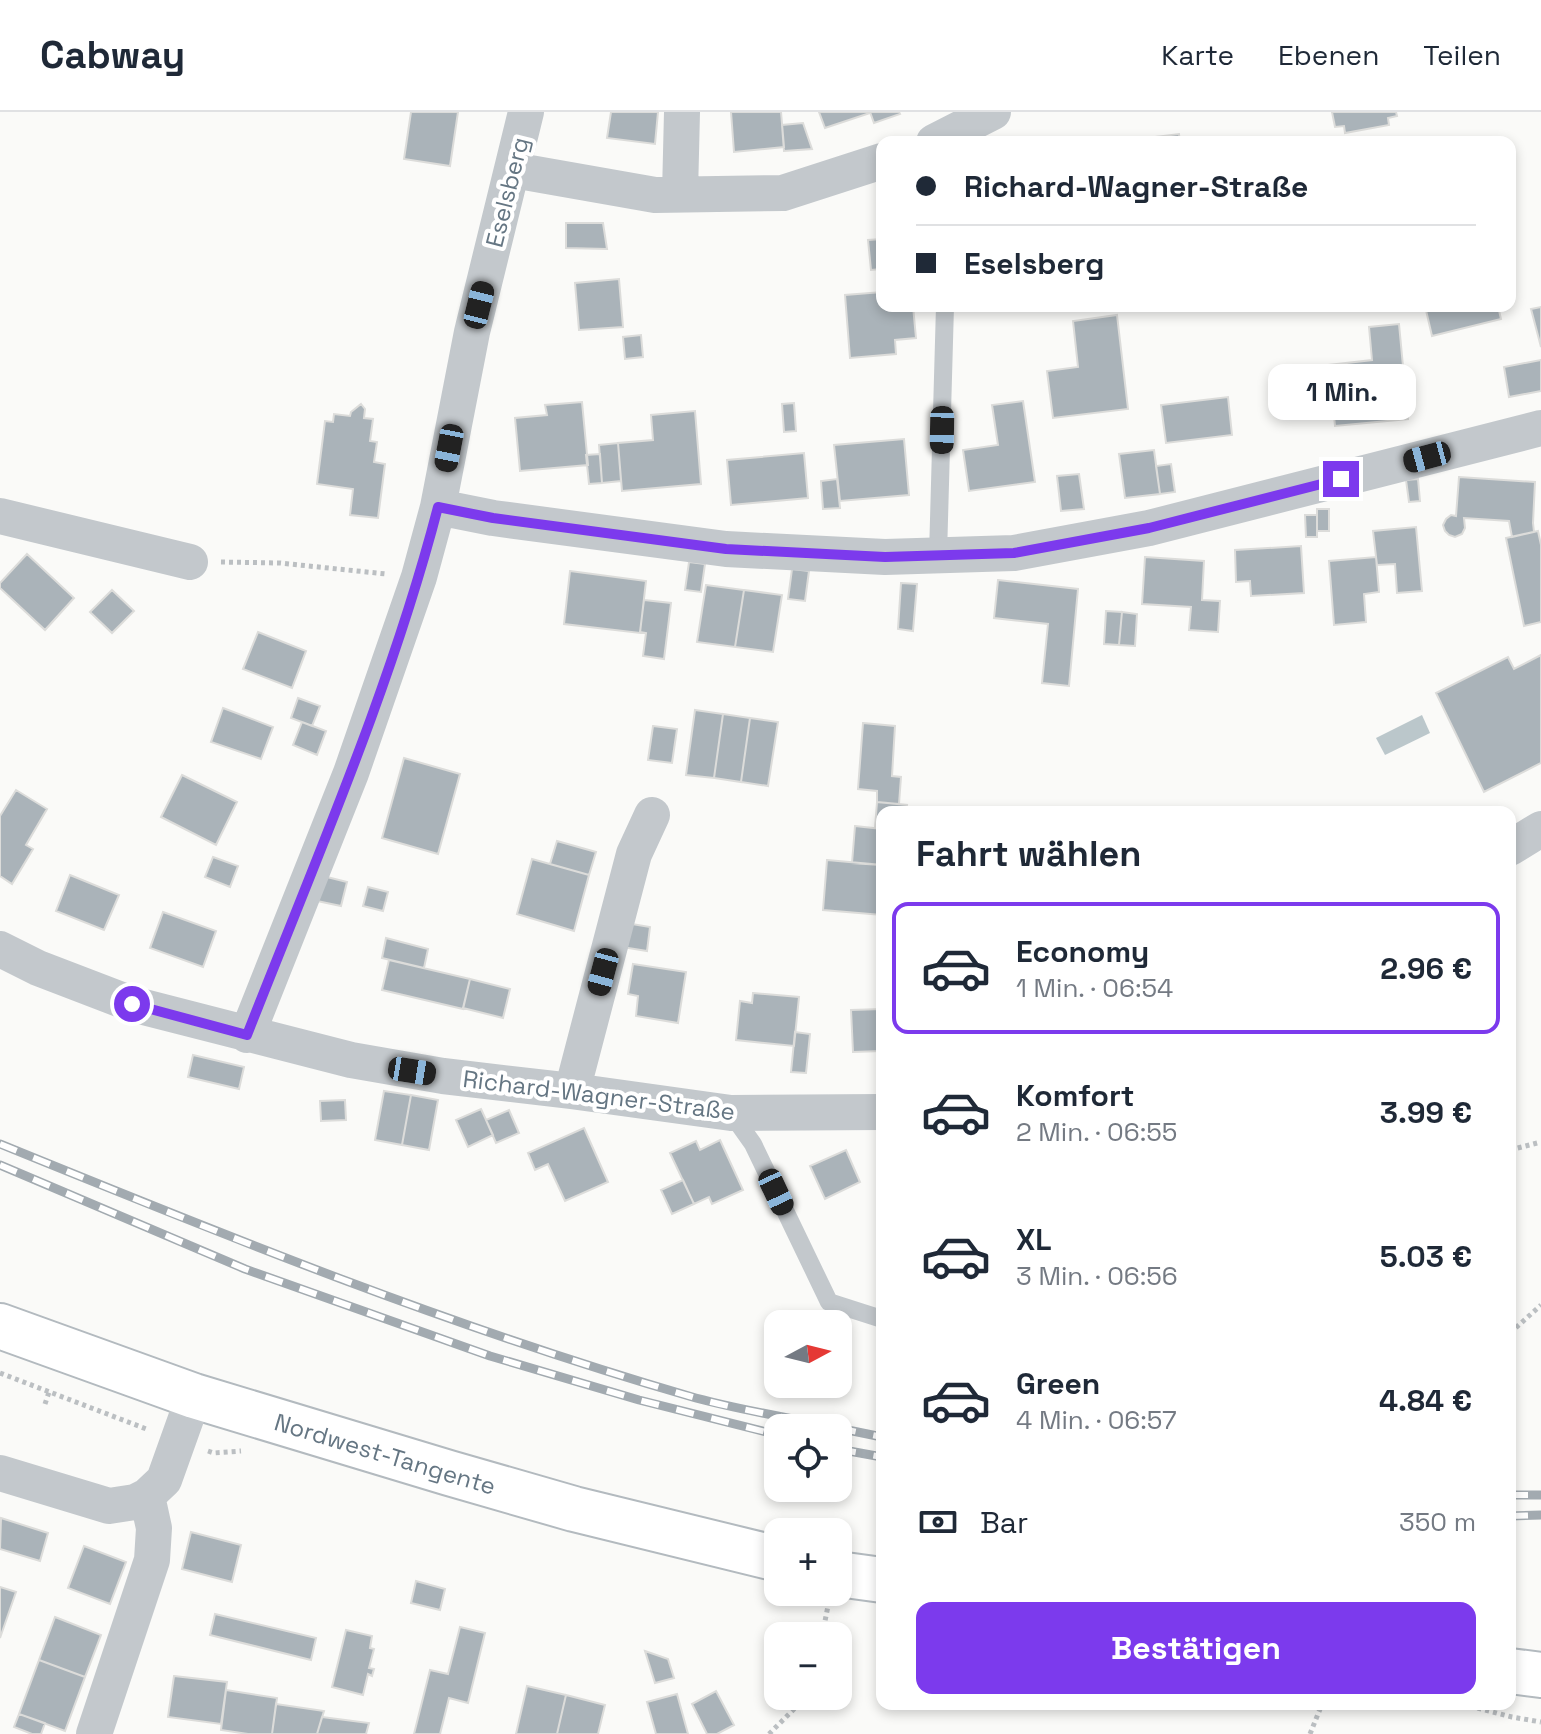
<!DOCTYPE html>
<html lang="de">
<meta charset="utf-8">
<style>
body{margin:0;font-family:"Space Grotesk",sans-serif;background:#f6f6f7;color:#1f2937;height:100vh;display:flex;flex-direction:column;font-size:30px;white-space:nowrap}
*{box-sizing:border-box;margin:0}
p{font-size:26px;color:#747a83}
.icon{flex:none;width:44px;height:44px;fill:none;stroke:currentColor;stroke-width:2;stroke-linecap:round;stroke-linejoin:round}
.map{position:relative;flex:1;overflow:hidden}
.details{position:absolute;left:876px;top:694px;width:640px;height:904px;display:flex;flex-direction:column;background:#fff;border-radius:16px;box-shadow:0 4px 12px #0003}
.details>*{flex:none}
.top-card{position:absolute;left:876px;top:24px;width:640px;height:176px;border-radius:16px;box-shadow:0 4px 12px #0003;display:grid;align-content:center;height:176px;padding:0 40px;background:#fff}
.needle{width:52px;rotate:83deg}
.controls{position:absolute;left:764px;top:1198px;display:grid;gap:16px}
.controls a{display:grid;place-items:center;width:88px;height:88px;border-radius:16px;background:#fff;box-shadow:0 4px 12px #0003;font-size:40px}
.end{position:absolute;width:36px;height:36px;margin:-18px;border:10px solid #7c3aed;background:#fff;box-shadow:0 0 0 4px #fff}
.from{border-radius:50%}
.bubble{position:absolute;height:56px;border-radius:16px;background:#fff;box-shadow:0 4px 12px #0003;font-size:26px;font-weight:700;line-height:56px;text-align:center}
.car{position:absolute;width:24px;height:48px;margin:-24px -12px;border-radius:10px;box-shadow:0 0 6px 2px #0007;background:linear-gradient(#222 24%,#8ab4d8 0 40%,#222 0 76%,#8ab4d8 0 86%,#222 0)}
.top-card b{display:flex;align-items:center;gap:28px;height:76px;font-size:30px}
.top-card b+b{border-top:2px solid #e0e1e3}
.top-card i{width:20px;height:20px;background:#1f2937}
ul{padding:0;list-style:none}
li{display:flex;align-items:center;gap:24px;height:132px;margin:0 16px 12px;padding:0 24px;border:4px solid transparent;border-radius:16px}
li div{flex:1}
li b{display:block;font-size:30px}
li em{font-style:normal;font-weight:700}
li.selected{border-color:#7c3aed}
li>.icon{width:72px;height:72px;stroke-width:1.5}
h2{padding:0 40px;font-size:36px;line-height:96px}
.pay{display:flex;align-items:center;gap:20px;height:88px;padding:0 40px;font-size:30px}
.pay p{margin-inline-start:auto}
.primary-button{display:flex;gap:16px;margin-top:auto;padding:16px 40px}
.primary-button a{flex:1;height:92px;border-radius:16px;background:#7c3aed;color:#fff;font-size:32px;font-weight:700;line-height:92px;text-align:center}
header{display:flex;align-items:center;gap:48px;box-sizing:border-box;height:112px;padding:0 40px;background:#fff;border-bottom:2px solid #e0e1e3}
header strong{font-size:38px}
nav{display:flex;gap:44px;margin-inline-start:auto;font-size:28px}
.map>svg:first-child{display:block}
.water{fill:#bbc7cb}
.building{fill:#aab3b9;stroke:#dcdcda;stroke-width:2}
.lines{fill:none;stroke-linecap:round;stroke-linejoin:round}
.secondary-casing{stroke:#b3babf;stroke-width:48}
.path{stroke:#bbbfc2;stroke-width:5;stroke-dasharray:4 4;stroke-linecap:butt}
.lane{stroke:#c3c8cc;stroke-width:18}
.street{stroke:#c3c8cc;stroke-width:36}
.secondary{stroke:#fff;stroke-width:44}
.rail-casing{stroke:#a2aab0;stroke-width:9}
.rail{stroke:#fff;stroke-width:6;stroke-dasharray:18;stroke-linecap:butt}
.route{stroke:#7c3aed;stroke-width:10}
.labels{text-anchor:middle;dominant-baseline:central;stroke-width:8;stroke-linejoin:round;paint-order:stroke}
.street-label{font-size:24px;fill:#657683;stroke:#fff}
</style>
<header>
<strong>Cabway</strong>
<nav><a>Karte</a><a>Ebenen</a><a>Teilen</a></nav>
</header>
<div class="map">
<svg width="1541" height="1622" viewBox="0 0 1541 1622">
<rect width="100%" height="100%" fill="#fafaf8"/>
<!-- water -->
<path class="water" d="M1422 603 1430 621 1385 643 1376 626Z"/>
<!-- building -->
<path class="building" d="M411 0H458L450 54 404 47Z
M611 0H658L655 32 607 26Z
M731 0H781L784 35 734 40Z
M819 0H870V1L825 16Z
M870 0H899L900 2 874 11Z
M1332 0H1396L1397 4 1388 6 1389 13 1345 21 1344 14 1335 15Z
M803 11 812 37 784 39 782 13Z
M1179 22 1180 30H1131V28Z
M566 111H603L607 137 566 136Z
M882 127V166H881L880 157 871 158 868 128Z
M619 167 623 215 579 218 575 171Z
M882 180V194H913L916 226 895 228 896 242 850 246 845 183Z
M1425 194H1498L1501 207 1432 224Z
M1541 195V235L1531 197Z
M1117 203 1128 297 1053 306 1047 259 1078 255 1073 209Z
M1399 212 1408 307 1335 314 1329 253 1372 248 1369 215Z
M641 223 643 245 625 247 623 225Z
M1541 248V279L1509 285 1504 255Z
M1228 285 1232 323 1166 331 1161 293Z
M1023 289 1035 370 969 379 963 338 998 333 992 293Z
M582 290 588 353 520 359 515 306 547 303 545 293Z
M794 291 796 319 784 320 782 292Z
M361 292 365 297 364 306 373 307 370 329 377 330 374 350 385 352 378 406 350 403 353 377 317 372 325 309 333 310 334 302 350 304 351 300Z
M695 299 701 372 622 379 618 331 653 328 651 303Z
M904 327 909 383 840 389 834 333Z
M618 331 621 369 602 371 599 333Z
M1154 338 1160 382 1125 386 1119 342Z
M804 341 808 386 731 393 727 348Z
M600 342 602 371 589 372 586 343Z
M1171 352 1175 380 1160 382 1156 354Z
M1079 362 1084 397 1061 399 1057 364Z
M1459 365 1535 370 1533 411 1534 420 1512 425 1509 409 1464 406 1465 416 1462 422 1455 425 1449 423 1445 419 1443 413 1446 407 1451 403 1456 404Z
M837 367 840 396 823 397 821 369Z
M1418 367 1420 389 1409 390 1406 368Z
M1317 397H1329V419H1317Z
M1305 403H1317V425H1306Z
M1416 415 1422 479 1397 481 1395 452 1377 453 1373 419Z
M1538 419 1541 433V510L1524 514 1506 426Z
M1301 434 1304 481 1251 484 1250 469 1236 470 1235 438Z
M27 442 74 486 45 518 0 476V471Z
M1145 445 1204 449 1202 488 1220 489 1218 520 1189 518 1191 495 1142 492Z
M1376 445 1379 480 1364 482 1366 510 1334 513 1329 449Z
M689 450 705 452 701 480 685 478Z
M792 457 809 459 805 489 788 487Z
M570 459 646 469 640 521 564 512Z
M998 468 1078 477 1069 574 1042 571 1048 512 994 506Z
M901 471 917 472 913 519 898 517Z
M706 473 744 478 735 535 697 530Z
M112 478 134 499 112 521 90 500Z
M744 478 782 483 773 540 735 535Z
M644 488 671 491 664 547 643 544 646 521 640 520Z
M1106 499 1122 500 1119 533 1104 532Z
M1122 500 1137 502 1135 534 1119 533Z
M258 520 306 539 292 576 243 557Z
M1541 543V651L1484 680 1436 581 1508 545 1514 557Z
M298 586 320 594 312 614 291 606Z
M223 596 273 615 261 647 211 630Z
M695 598 723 602 714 666 686 663Z
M723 602 750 606 741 670 714 666Z
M750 606 778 610 768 674 741 670Z
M302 610 326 619 317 643 293 633Z
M863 611 895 614 892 664 901 665 899 692 877 690V679L858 677Z
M653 614 677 617 672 651 648 648Z
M404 646 460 662 438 742 382 726Z
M182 663 237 690 216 733 161 705Z
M16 678 47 697 26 733 33 737 12 772 0 764V704Z
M877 690 907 693 906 700H882V717L875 716Z
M855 714 882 717 880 753 852 751Z
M557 729 596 740 589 763 550 752Z
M213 745 238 754 230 775 205 765Z
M532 747 589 763 574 819 517 802Z
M827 748 882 753V803L823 798Z
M70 763 119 783 104 818 56 799Z
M323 764 347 770 341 794 317 789Z
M368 775 388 780 383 799 363 794Z
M163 800 216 819 203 855 150 836Z
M626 811 650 815 647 839 622 835Z
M386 826 428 837 424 856 382 846Z
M389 848 470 867 463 897 382 878Z
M633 852 686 860 678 911 636 904 638 884 628 882Z
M470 867 510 877 503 906 463 896Z
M753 881 799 885 794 934 736 928 740 889 752 891Z
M882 897V939L853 940 851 898Z
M795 920 810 922 806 961 791 960Z
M193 943 244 955 239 977 188 965Z
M384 979 411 983 402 1033 375 1028Z
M411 983 438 988 429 1038 402 1033Z
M345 988 346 1008 321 1009 320 989Z
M481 997 493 1023 468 1035 456 1008Z
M509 998 519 1021 496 1031 486 1008Z
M584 1016 608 1070 565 1089 548 1052 535 1058 528 1041Z
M720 1028 743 1078 712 1092 709 1085 694 1092 670 1041 696 1029 700 1038Z
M846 1038 860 1070 825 1087 810 1054Z
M683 1068 694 1092 672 1102 661 1078Z
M1 1406 48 1421 40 1449 0 1437Z
M191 1420 241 1433 232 1470 182 1457Z
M84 1434 126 1450 110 1492 68 1476Z
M416 1469 445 1477 440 1498 411 1491Z
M0 1475 16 1480 0 1526Z
M215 1502 316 1526 311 1548 210 1523Z
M55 1505 101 1523 85 1565 39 1548Z
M460 1515 485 1521 468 1591 449 1586 440 1622H414L430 1558 448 1562Z
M346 1518 372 1524 370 1536 374 1537 369 1556 374 1557 372 1564 368 1562 363 1583 332 1575Z
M645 1539 668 1547 674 1566 655 1571Z
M39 1548 85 1565 65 1619 19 1602Z
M174 1564 227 1570 221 1612 168 1605Z
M527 1574 566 1583 557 1622H516Z
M226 1578 277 1586 272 1622H248L221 1618Z
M716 1579 734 1613 717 1622H707L692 1592Z
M677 1582 688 1622H656L647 1590Z
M566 1583 605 1593 598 1622H557Z
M276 1592 324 1599 317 1622H272Z
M19 1602 45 1611 41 1622H32L14 1615Z
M322 1605 369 1611 366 1622H317Z"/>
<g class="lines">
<!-- secondary casing -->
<g class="secondary-casing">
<g id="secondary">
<path id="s1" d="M0 1214 194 1284 449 1361 574 1397 778 1447"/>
<path d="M838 1462 882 1468"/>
<path d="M1510 1559 1541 1563"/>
</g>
</g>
<!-- path -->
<path class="path" d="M221 450 280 451 386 462
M1510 1038 1541 1030
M1510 1221 1541 1193
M0 1261 149 1318
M45 1292 49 1280
M208 1339 214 1341 241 1339
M788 1482 810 1486
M822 1524 828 1494
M1462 1592 1512 1605 1541 1610
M769 1622 807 1584
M1310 1622 1322 1592"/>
<!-- lane -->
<path class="lane" d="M938 443 945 194
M731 1001 753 1032 829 1190 882 1207"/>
<!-- street -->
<path class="street" d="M934 30 993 0
M513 58 655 83 783 81 882 49
M680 82 682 0
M438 395 493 406 726 437 885 445 1014 441 1149 416 1541 316
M0 404 190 450
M1510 736 1541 717
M0 837 38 856 132 892 351 948 443 964 572 979 731 1001 882 1000
M247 923 351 661 419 465 438 395 472 220 526 0
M572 979 634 742 652 703
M0 1361 109 1394 135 1390 147 1384 164 1368 194 1284
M94 1622 152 1448 154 1416 147 1384"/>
<!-- secondary -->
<use href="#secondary" class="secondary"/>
<!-- rail casing -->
<g class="rail-casing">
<path id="rail" d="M0 1032C226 1124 454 1216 689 1284 737 1298 788 1305 837 1316
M0 1053 245 1157 490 1244 639 1288 778 1323
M838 1316 882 1325
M838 1337 882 1345
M1510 1383H1541
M1510 1404 1541 1403"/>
</g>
<!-- rail -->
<use href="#rail" class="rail"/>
</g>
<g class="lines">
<!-- route -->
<path class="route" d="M132 892 247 923C315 749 391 576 438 395L493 406 726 437 885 445 1014 441 1149 416 1341 367"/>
</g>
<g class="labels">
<!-- street labels -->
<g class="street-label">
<text transform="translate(507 80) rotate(-76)">Eselsberg</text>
<text transform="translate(599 983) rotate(7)">Richard-Wagner-Straße</text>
<text stroke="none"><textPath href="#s1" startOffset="406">Nordwest-Tangente</textPath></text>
</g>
</g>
</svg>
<div class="controls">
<a><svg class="needle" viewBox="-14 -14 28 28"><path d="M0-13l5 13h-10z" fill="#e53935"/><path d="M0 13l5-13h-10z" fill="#747a83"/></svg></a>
<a><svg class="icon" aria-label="locate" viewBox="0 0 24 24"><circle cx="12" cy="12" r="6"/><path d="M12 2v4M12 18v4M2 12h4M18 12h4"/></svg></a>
<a>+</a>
<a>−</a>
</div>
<i class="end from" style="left:132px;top:892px"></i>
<i class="end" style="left:1341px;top:367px"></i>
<div class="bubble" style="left:1268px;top:252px;width:148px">1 Min.</div>
<i class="car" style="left:479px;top:193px;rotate:14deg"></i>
<i class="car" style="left:942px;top:318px;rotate:181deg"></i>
<i class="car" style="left:449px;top:336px;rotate:191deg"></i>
<i class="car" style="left:1427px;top:345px;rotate:255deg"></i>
<i class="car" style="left:603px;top:860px;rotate:195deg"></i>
<i class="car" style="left:412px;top:959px;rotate:99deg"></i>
<i class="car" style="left:776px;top:1080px;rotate:155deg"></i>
<div class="top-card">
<b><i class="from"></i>Richard-Wagner-Straße</b>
<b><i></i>Eselsberg</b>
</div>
<section class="details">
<h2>Fahrt wählen</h2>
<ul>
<li class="selected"><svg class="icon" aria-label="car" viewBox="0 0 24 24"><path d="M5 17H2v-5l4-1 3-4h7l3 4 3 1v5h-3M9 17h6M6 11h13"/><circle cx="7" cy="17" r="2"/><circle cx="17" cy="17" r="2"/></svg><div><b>Economy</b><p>1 Min. · 06:54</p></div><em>2.96 €</em></li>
<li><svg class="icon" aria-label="car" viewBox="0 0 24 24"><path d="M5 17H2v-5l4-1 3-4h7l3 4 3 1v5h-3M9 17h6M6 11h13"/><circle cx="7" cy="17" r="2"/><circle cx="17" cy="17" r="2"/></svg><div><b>Komfort</b><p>2 Min. · 06:55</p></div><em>3.99 €</em></li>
<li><svg class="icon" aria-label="car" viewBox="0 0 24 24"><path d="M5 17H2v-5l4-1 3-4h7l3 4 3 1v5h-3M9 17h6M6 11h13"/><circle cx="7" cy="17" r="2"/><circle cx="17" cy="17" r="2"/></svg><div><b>XL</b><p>3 Min. · 06:56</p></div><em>5.03 €</em></li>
<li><svg class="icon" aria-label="car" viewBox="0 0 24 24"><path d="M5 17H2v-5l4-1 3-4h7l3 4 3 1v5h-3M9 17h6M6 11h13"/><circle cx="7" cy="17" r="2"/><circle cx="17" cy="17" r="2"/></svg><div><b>Green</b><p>4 Min. · 06:57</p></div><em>4.84 €</em></li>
</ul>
<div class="pay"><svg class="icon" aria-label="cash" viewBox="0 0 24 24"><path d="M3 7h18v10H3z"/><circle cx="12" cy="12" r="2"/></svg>Bar<p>350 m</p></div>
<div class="primary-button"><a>Bestätigen</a></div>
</section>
</div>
